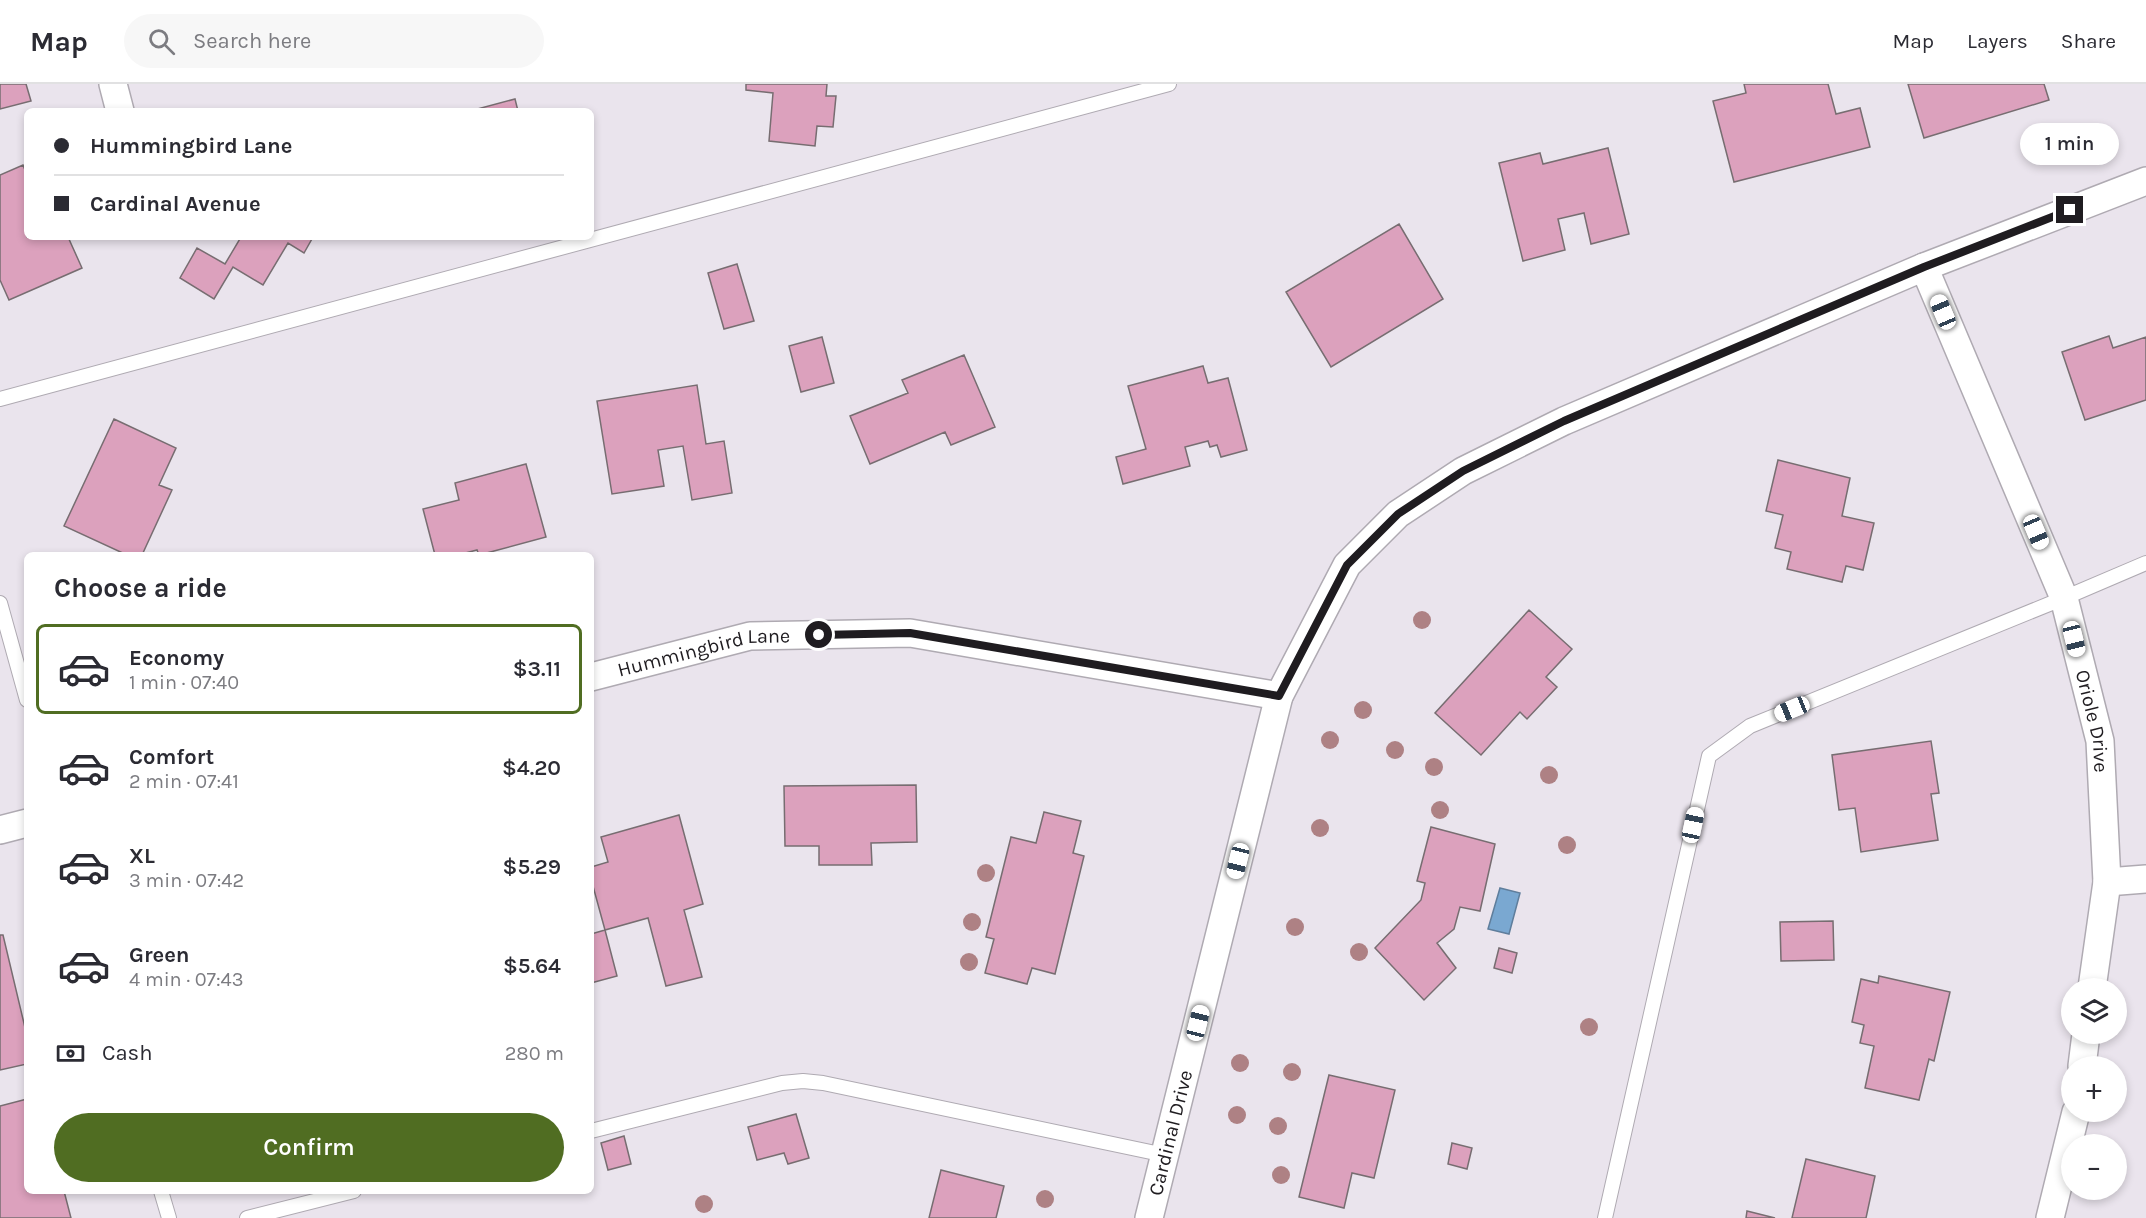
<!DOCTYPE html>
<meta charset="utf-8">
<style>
body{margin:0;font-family:Karla,sans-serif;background:#f7f7f7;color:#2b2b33;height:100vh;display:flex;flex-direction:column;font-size:22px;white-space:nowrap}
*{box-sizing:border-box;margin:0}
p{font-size:20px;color:#7c7c81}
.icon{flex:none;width:33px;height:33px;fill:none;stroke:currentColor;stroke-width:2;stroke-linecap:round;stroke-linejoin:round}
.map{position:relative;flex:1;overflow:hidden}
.sheet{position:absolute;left:24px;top:468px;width:570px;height:642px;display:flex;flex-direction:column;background:#fff;border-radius:9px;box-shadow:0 3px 9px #0003}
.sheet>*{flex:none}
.hud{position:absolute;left:24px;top:24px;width:570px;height:132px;border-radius:9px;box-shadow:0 3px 9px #0003;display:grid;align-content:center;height:132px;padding:0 30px;background:#fff}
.controls{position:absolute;left:2061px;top:894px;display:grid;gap:12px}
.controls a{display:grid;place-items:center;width:66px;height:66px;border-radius:50%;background:#fff;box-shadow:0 3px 9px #0003;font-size:30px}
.end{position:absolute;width:27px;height:27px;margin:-14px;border:8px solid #1f1c20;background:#fff;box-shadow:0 0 0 3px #fff}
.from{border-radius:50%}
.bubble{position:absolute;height:42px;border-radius:21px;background:#fff;box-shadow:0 3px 9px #0003;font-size:20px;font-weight:600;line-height:42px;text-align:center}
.car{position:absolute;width:18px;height:36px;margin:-18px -9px;border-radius:8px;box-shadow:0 0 4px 2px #0007;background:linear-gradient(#fff 24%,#345 0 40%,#fff 0 76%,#345 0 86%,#fff 0)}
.hud b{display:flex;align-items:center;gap:21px;height:57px;font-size:22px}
.hud b+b{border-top:2px solid #e1e1e2}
.hud i{width:15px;height:15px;background:#2b2b33}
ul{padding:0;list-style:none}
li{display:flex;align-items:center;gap:18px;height:90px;margin:0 12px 9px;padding:0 18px;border:3px solid transparent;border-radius:9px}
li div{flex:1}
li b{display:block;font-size:22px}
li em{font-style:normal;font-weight:600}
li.selected{border-color:#506d22}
li>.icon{width:54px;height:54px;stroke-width:1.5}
h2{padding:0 30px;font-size:27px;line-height:72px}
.pay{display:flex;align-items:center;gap:15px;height:66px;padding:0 30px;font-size:22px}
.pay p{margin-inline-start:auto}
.primary-button{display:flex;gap:12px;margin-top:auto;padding:12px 30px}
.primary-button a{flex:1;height:69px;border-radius:36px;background:#506d22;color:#fff;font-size:24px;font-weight:600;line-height:69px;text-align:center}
header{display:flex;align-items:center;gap:36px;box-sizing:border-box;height:84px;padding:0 30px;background:#fff;border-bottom:2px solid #e1e1e2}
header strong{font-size:28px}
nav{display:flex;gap:33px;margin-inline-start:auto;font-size:21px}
.search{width:420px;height:54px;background:#f7f7f7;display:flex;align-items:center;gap:15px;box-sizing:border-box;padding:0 21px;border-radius:33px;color:#7c7c81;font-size:22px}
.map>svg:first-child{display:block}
.water{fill:#7aa8d1;stroke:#5f7e9c;stroke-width:1.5}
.building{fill:#dca1bd;stroke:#776d71;stroke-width:1.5}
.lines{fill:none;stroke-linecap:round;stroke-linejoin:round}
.lane-casing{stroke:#afaab2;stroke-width:16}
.street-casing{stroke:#afaab2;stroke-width:30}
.lane{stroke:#fff;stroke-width:14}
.street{stroke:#fff;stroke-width:27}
.tree{fill:#ae8184}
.route{stroke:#1f1c20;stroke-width:8}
.labels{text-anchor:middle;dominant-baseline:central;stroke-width:4.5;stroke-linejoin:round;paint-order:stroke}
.street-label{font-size:20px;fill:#1f1c20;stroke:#f7f1fa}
</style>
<header>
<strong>Map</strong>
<div class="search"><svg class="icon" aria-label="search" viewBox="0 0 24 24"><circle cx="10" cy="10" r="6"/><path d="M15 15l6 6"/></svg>Search here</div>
<nav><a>Map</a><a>Layers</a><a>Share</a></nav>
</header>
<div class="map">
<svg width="2146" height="1134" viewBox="0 0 2146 1134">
<rect width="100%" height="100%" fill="#eae4ed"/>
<!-- water -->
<path class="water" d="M1500 804 1520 809 1509 850 1488 845Z"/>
<!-- building -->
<path class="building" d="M0 0H26L31 17 0 25Z
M746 0H827L826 12H836L833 43 817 42 815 62 769 57 773 9 746 6Z
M1744 0H1828L1836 30 1860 24 1870 63 1734 98 1713 17 1746 9Z
M1908 0H2044L2049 16 1924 54Z
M515 15 518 27H470Z
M1608 64 1629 150 1591 160 1584 129 1558 135 1565 166 1523 177 1499 79 1540 69 1543 80Z
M23 81 27 91V153H68L82 184 9 216 0 196V91Z
M1399 140 1443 215 1331 283 1286 208Z
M241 153H313L304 169 288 159 263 201 233 183 214 215 180 194 197 164 225 180Z
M737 180 754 237 724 245 708 189Z
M2109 252 2113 264 2146 253V316L2085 336 2062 268Z
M822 253 834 299 801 308 789 262Z
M964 271 995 343 951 361 945 348 870 380 850 332 908 309 902 296Z
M1203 282 1208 299 1228 294 1247 366 1221 373 1217 361 1210 363 1208 357 1185 363 1190 382 1123 400 1116 373 1146 365 1128 302Z
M697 301 706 360 724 357 732 409 692 416 683 362 658 366 664 402 612 410 597 317Z
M114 335 176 364 159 401 172 406 142 471H127L64 442Z
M1778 376 1850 394 1842 432 1874 439 1863 486 1846 482 1842 498 1787 485 1791 468 1775 464 1783 431 1766 427Z
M526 380 546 453 479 471 477 466 458 471H435L423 425 459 416 455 399Z
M1529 526 1572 565 1546 593 1557 603 1527 635 1520 628 1481 671 1435 629Z
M1931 657 1939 709 1931 710 1938 756 1861 768 1855 724 1839 726 1832 671Z
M916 701 917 758 871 759 872 781H819V762H785L784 702Z
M1044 728 1081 737 1073 769 1084 772 1055 890 1032 884 1027 900 985 889 994 855 986 853 1011 753 1036 759Z
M679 731 703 820 684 826 702 893 666 902 648 834 605 846 591 795V783L608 778 601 753Z
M1431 743 1495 760 1480 827 1460 823 1454 845 1437 859 1456 884 1424 916 1375 864 1421 816 1425 799 1417 797Z
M1833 837 1834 876 1781 877 1780 838Z
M605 846 617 892 591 899V850Z
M0 851H3L27 952V980L0 986Z
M1499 864 1517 869 1512 889 1494 884Z
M1879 892 1950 908 1934 977 1929 975 1919 1016 1865 1004 1874 962 1860 959 1864 941 1852 938 1861 895 1878 899Z
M1329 991 1395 1006 1374 1094 1352 1089 1344 1124 1299 1113Z
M27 1015V1107H64L71 1134H0V1022Z
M796 1030 809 1074 788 1080 784 1069 757 1076 748 1043Z
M624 1052 631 1080 608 1086 601 1059Z
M1452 1059 1472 1064 1467 1085 1448 1080Z
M1806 1075 1875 1092 1866 1134H1792Z
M941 1086 1004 1102 996 1134H929Z
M1747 1127 1775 1134H1746Z"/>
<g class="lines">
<!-- lane casing -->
<g class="lane-casing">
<path id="lane" d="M0 315 1169 0
M0 519 27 616
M591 1047 782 999 803 997 823 999 1165 1071
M161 1107 169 1134
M247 1134 354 1107
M1605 1134 1709 672 1750 642 2064 514 2146 479"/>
</g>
<!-- street casing -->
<g class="street-casing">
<g id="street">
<path d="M113 0 120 27"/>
<path id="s1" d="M1924 183 2064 514 2100 657 2107 798 2092 904"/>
<path id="s2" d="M591 593 750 552 910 549 1279 612"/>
<path d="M0 746 27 739"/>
<path d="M2107 798 2146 795"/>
<path d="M2082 982 2086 950"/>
<path id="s3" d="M1149 1134 1279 612 1347 481 1398 430 1463 387 1564 337 1924 183 2146 97"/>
<path d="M2050 1134 2076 1028"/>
</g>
</g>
<!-- lane -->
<use href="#lane" class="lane"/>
<!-- street -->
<use href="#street" class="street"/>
</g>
<!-- trees -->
<g class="tree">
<circle cx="1422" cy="536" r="9"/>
<circle cx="1363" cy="626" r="9"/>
<circle cx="1330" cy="656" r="9"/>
<circle cx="1395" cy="666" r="9"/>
<circle cx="1434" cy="683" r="9"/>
<circle cx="1549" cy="691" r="9"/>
<circle cx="1440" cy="726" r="9"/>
<circle cx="1320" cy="744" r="9"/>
<circle cx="1567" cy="761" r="9"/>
<circle cx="986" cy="789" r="9"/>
<circle cx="972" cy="838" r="9"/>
<circle cx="1295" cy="843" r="9"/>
<circle cx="1359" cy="868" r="9"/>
<circle cx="969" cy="878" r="9"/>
<circle cx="1589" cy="943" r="9"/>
<circle cx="1240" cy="979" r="9"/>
<circle cx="1292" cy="988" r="9"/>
<circle cx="1237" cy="1031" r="9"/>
<circle cx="1278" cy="1042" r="9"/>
<circle cx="1281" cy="1091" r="9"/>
<circle cx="1045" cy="1115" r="9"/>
<circle cx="704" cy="1120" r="9"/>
</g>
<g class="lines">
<!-- route -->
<path class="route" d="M819 551 910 549 1279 612 1347 481 1398 430 1463 387 1564 337 1924 183 2070 126"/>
</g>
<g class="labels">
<!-- street labels -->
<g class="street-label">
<text stroke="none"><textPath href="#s2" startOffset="116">Hummingbird Lane</textPath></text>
<text stroke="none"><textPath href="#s1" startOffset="486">Oriole Drive</textPath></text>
<text stroke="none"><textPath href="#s3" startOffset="88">Cardinal Drive</textPath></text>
</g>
</g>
</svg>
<div class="controls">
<a><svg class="icon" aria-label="layers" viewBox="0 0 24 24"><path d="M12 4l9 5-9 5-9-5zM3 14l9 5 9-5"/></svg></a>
<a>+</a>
<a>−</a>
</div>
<i class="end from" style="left:819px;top:551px"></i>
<i class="end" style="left:2070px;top:126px"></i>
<div class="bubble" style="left:2020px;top:39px;width:99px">1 min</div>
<i class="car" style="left:1943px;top:228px;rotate:337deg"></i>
<i class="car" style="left:2036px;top:448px;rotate:157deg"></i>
<i class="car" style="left:2074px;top:555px;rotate:166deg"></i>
<i class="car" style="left:1792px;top:625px;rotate:248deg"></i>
<i class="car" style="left:1693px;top:741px;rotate:12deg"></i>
<i class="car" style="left:1238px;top:777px;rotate:194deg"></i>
<i class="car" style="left:1198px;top:939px;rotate:14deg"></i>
<div class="hud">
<b><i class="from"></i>Hummingbird Lane</b>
<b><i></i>Cardinal Avenue</b>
</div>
<section class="sheet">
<h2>Choose a ride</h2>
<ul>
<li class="selected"><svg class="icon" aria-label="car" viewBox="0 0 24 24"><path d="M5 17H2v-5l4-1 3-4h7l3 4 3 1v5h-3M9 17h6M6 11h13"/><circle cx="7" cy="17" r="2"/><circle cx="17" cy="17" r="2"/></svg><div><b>Economy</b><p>1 min · 07:40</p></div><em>$3.11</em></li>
<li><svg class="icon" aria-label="car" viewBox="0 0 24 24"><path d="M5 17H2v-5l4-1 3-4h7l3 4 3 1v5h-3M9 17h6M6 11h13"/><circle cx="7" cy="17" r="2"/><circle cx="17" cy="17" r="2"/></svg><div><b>Comfort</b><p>2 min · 07:41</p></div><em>$4.20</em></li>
<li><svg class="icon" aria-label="car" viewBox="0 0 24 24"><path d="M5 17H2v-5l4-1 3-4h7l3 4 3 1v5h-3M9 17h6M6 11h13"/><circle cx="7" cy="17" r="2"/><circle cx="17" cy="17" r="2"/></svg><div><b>XL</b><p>3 min · 07:42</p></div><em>$5.29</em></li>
<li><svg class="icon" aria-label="car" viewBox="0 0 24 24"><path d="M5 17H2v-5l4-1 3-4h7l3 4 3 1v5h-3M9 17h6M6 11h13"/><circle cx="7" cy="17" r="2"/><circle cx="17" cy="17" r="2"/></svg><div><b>Green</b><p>4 min · 07:43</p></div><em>$5.64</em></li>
</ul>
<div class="pay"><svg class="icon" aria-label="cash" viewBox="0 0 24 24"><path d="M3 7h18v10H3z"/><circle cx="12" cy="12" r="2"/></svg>Cash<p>280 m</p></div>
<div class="primary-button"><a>Confirm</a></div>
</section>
</div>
